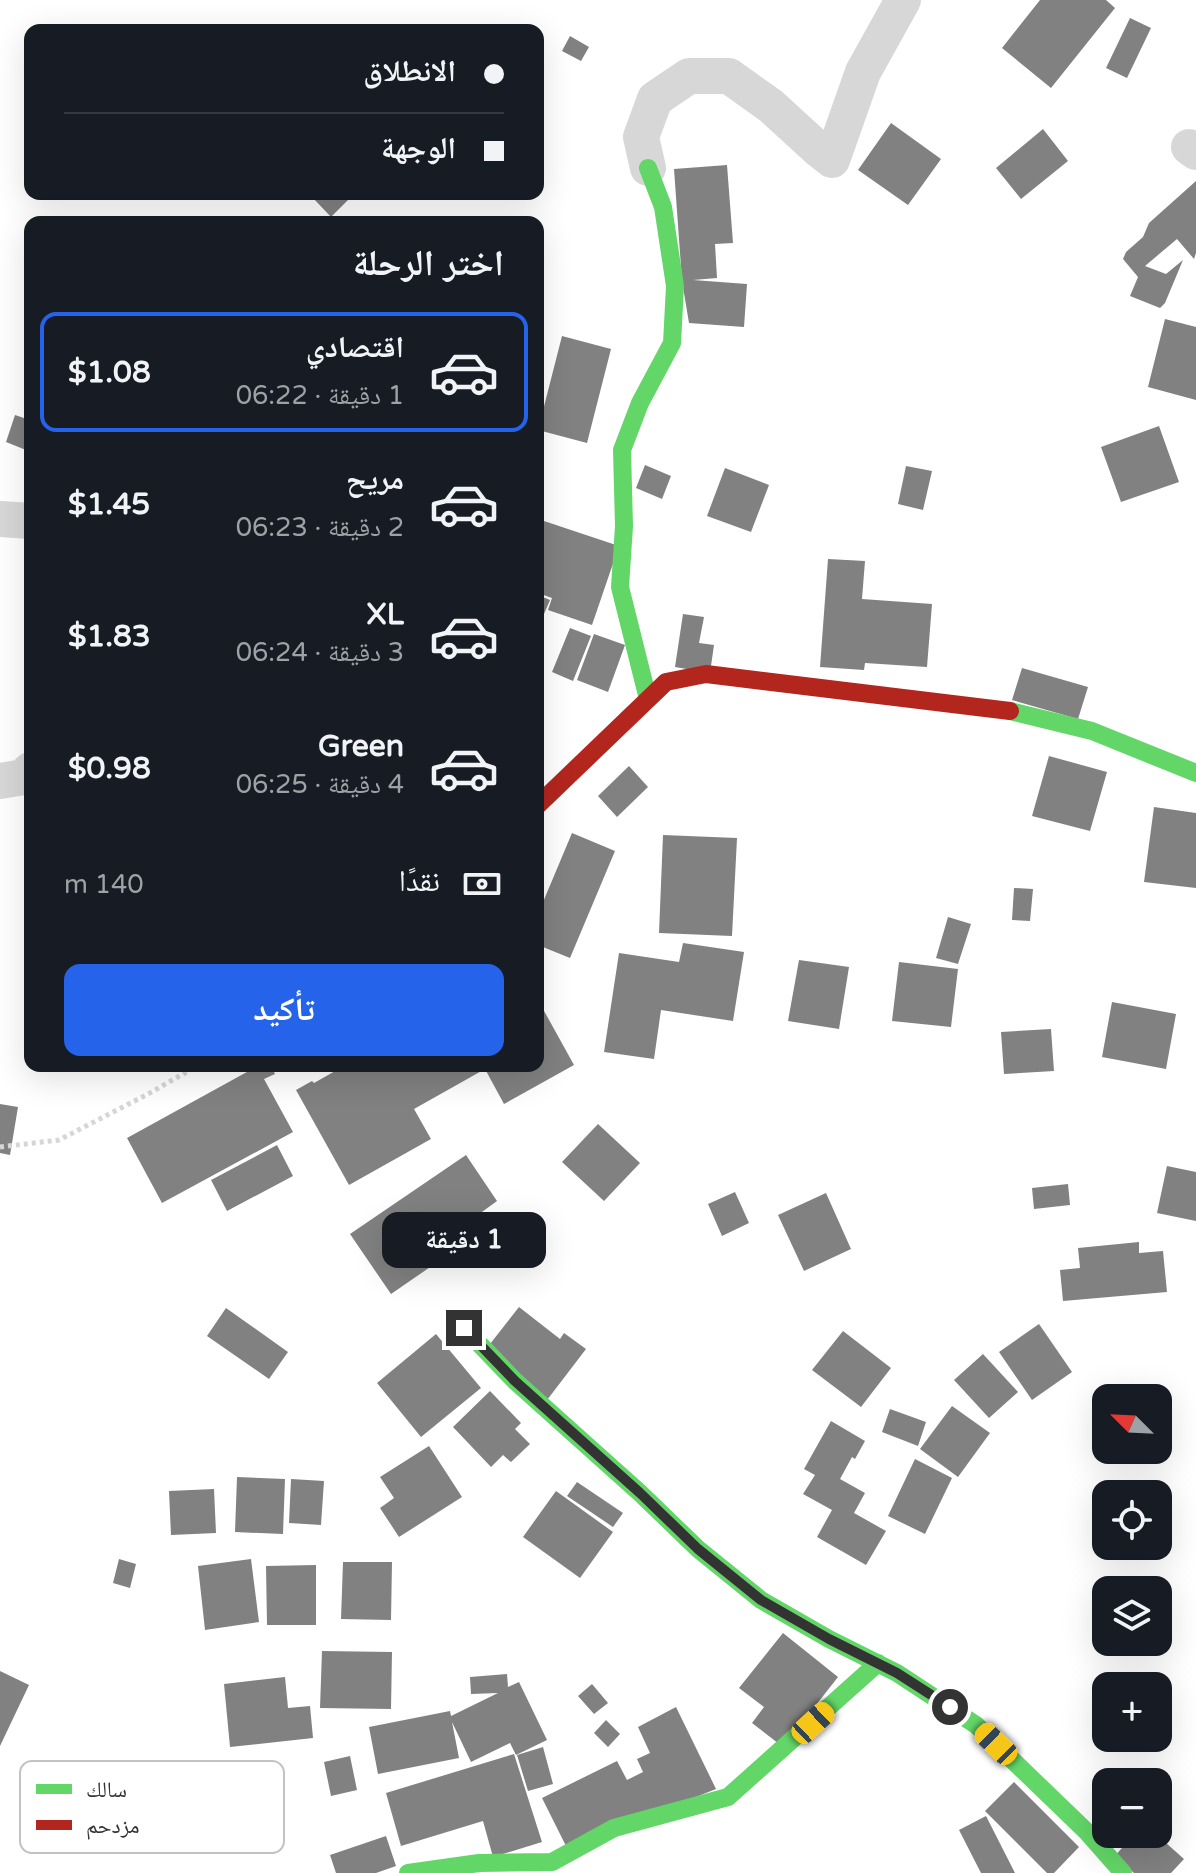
<!DOCTYPE html>
<html lang="ar">
<meta charset="utf-8">
<style>
body{margin:0;font-family:"Varela Round","Noto Naskh Arabic",sans-serif;background:#20242c;color:#f1f3f6;direction:rtl;height:100vh;display:flex;flex-direction:column;font-size:30px;white-space:nowrap}
*{box-sizing:border-box;margin:0}
p{font-size:26px;color:#9ea1a6}
.icon{flex:none;width:44px;height:44px;fill:none;stroke:currentColor;stroke-width:2;stroke-linecap:round;stroke-linejoin:round}
.map{position:relative;flex:1;overflow:hidden;direction:ltr}
.details{position:absolute;left:24px;top:216px;width:520px;height:856px;display:flex;flex-direction:column;background:#171b24;border-radius:16px;box-shadow:0 8px 32px #0002;direction:rtl}
.details>*{flex:none}
.hud{position:absolute;left:24px;top:24px;width:520px;height:176px;border-radius:16px;box-shadow:0 8px 32px #0002;direction:rtl;display:grid;align-content:center;height:176px;padding:0 40px;background:#171b24}
.needle{width:52px;rotate:294deg}
.buttons{position:absolute;left:1092px;top:1384px;display:grid;gap:16px}
.buttons a{display:grid;place-items:center;width:80px;height:80px;border-radius:16px;background:#171b24;box-shadow:0 8px 32px #0002;font-size:40px}
.end{position:absolute;width:36px;height:36px;margin:-18px;border:10px solid #333;background:#fff;box-shadow:0 0 0 4px #fff}
.from{border-radius:50%}
.bubble{position:absolute;height:56px;border-radius:16px;background:#171b24;box-shadow:0 8px 32px #0002;font-size:26px;font-weight:800;line-height:56px;text-align:center;direction:rtl}
.car{position:absolute;width:24px;height:48px;margin:-24px -12px;border-radius:10px;box-shadow:0 0 6px 2px #0007;background:linear-gradient(#f5c518 24%,#345 0 40%,#f5c518 0 76%,#345 0 86%,#f5c518 0)}
.hud b{display:flex;align-items:center;gap:28px;height:76px;font-size:30px}
.hud b+b{border-top:2px solid #363941}
.hud i{width:20px;height:20px;background:#f1f3f6}
ul{padding:0;list-style:none}
li{display:flex;align-items:center;gap:24px;height:120px;margin:0 16px 12px;padding:0 24px;border:4px solid transparent;border-radius:16px}
li div{flex:1}
li b{display:block;font-size:30px}
li em{font-style:normal;font-weight:800}
li.selected{border-color:#2563eb}
li>.icon{width:72px;height:72px;stroke-width:1.5}
h2{padding:0 40px;font-size:36px;line-height:96px}
.pay{display:flex;align-items:center;gap:20px;height:88px;padding:0 40px;font-size:30px}
.pay p{margin-inline-start:auto}
.cta{display:flex;gap:16px;margin-top:auto;padding:16px 40px}
.cta a{flex:1;height:92px;border-radius:16px;background:#2563eb;color:#fff;font-size:32px;font-weight:800;line-height:92px;text-align:center}
.map>svg:first-child{display:block}
.building{fill:#818181}
.lines{fill:none;stroke-linecap:round;stroke-linejoin:round}
.path{stroke:#d6d6d6;stroke-width:5;stroke-dasharray:4 4;stroke-linecap:butt}
.street{stroke:#d7d7d7;stroke-width:36}
.fast{stroke:#63d668;stroke-width:18}
.jam{stroke:#b3261e;stroke-width:18}
.route{stroke:#333;stroke-width:10}
.key{fill:#fff;stroke:#c2c2c2;stroke-width:2}
.key-label{font-size:22px;fill:#333}
</style>
<div class="map">
<svg width="1196" height="1873" viewBox="0 0 1196 1873">
<rect width="100%" height="100%" fill="#fff"/>
<!-- building -->
<path class="building" d="M1040 0H1106L1115 8 1051 88 1002 48Z
M1130 18 1151 28 1127 78 1106 68Z
M570 36 589 47 581 61 562 51Z
M891 123 941 159 908 205 858 170Z
M1043 129 1068 161 1021 199 996 168Z
M727 165 733 243 715 244 717 278 693 280 747 284 744 327 689 323 682 281 674 169Z
M1196 181V253L1194 259 1177 239 1145 266 1166 274 1183 260 1165 303 1160 308 1130 296 1138 277 1123 259 1126 252 1143 237 1149 223Z
M317 194H354L331 217 313 198Z
M1165 319 1196 327V400L1148 387Z
M562 336 611 349 587 443 538 430Z
M15 415 30 420V438L26 450 6 442Z
M1159 426 1179 482 1121 502 1101 447Z
M645 465 671 476 662 499 636 488Z
M906 466 932 471 923 510 898 504Z
M725 468 769 485 751 532 707 516Z
M538 519 619 546 592 625 548 610 552 598 538 593Z
M828 559 865 561 862 599 932 604 927 667 865 663 864 670 820 667Z
M538 595 550 600 541 621 538 620Z
M683 614 704 617 699 643 714 645 710 673 675 667Z
M570 628 591 636 573 681 552 672Z
M594 634 625 645 608 692 577 680Z
M1022 668 1088 687 1078 719 1012 700Z
M1049 756 1107 772 1090 831 1032 816Z
M629 766 648 787 617 817 598 796Z
M1154 807 1196 813V888L1144 882Z
M572 833 615 851 570 958 538 945V914Z
M663 835 737 838 732 936 659 933Z
M1014 888 1033 889 1030 921 1012 920Z
M948 917 971 924 958 964 936 958Z
M683 943 744 952 733 1021 661 1010 654 1059 604 1052 619 953 679 962Z
M799 960 849 967 839 1029 788 1021Z
M899 962 958 969 951 1027 892 1021Z
M538 1000 574 1065 504 1104 485 1069 414 1109 431 1139 349 1185 296 1090 312 1081 314 1083 344 1066H538Z
M1112 1002 1176 1014 1166 1069 1102 1057Z
M1051 1029 1054 1071 1004 1074 1001 1032Z
M258 1066H271L275 1074 264 1079 293 1132 162 1203 127 1138Z
M0 1104 18 1107 10 1155 0 1153Z
M598 1124 640 1163 604 1201 562 1162Z
M277 1145 293 1176 227 1211 211 1180Z
M466 1155 497 1201 475 1217 484 1230 391 1294 350 1234Z
M1167 1166 1196 1172V1221L1157 1213Z
M1068 1184 1070 1205 1034 1209 1032 1188Z
M735 1192 749 1223 722 1236 708 1204Z
M826 1193 851 1249 804 1271 778 1215Z
M1139 1242V1253L1163 1251 1167 1292 1063 1301 1060 1270 1080 1268 1078 1248Z
M519 1307 560 1339 564 1333 586 1349 544 1404 490 1344Z
M226 1308 288 1352 269 1379 207 1336Z
M1039 1324 1072 1372 1032 1400 999 1352Z
M843 1331 891 1368 861 1407 812 1370Z
M436 1334 481 1388 421 1437 377 1383Z
M983 1354 1018 1392 989 1418 954 1380Z
M490 1391 521 1423 515 1429 530 1444 511 1462 503 1455 491 1467 453 1427Z
M952 1406 990 1433 958 1477 920 1449Z
M890 1409 926 1422 918 1446 882 1432Z
M831 1421 865 1441 855 1459 852 1457 840 1479 865 1493 854 1513 886 1531 866 1565 817 1537 832 1510 803 1494 815 1475 804 1469Z
M429 1446 462 1497 399 1537 380 1508 394 1498 380 1477Z
M915 1459 952 1478 925 1534 888 1516Z
M237 1477 285 1479 283 1534 235 1532Z
M291 1479 324 1481 321 1525 289 1523Z
M577 1482 623 1513 613 1527 567 1496Z
M214 1489 216 1533 171 1535 169 1491Z
M556 1491 613 1532 580 1578 523 1537Z
M119 1559 136 1564 130 1588 113 1583Z
M251 1559 259 1622 205 1630 198 1566Z
M343 1562H392L391 1620 341 1619Z
M316 1565V1625H267L266 1566Z
M783 1633 838 1677 783 1747 752 1723 764 1707 739 1688Z
M322 1651 392 1652 391 1709 320 1708Z
M0 1671 29 1685 0 1746Z
M507 1674 508 1687 519 1682 547 1740 516 1755 510 1743 471 1762 452 1722 459 1758 378 1774 369 1727 450 1711 451 1716 498 1693 471 1694 470 1677Z
M285 1677 288 1708 310 1706 313 1738 230 1747 224 1684Z
M592 1684 608 1703 594 1714 578 1696Z
M676 1707 716 1789 567 1848 542 1798 617 1761 627 1780 643 1772 637 1759 650 1753 638 1727Z
M606 1720 620 1734 608 1747 594 1733Z
M543 1747 553 1784 528 1791 517 1755Z
M514 1754 542 1842 493 1857 483 1821 401 1846 386 1793Z
M350 1756 357 1790 331 1796 324 1762Z
M1014 1782 1079 1847 1054 1873H1047L985 1811Z
M986 1816 1015 1873H981L959 1830Z
M1134 1834H1156L1184 1859 1171 1873H1134L1115 1856Z
M386 1836 396 1866 376 1873H336L330 1855Z"/>
<g class="lines">
<!-- path -->
<path class="path" d="M0 1147 59 1140 148 1094 197 1066"/>
<!-- street -->
<path class="street" d="M1189 147 1196 152
M648 168 641 137 655 99 689 76H729L771 106 818 149 832 160 863 72 903 0
M0 519 30 521
M0 781 24 777 30 770"/>
<!-- fast -->
<path class="fast" d="M648 168 663 207 675 286 672 343 640 403 622 450 624 526 620 587 648 699
M1010 711 1092 731 1196 773
M464 1328 515 1381 640 1493 698 1549 761 1600 829 1639 897 1673 976 1725 1087 1832 1123 1873
M408 1873 479 1863 552 1862 614 1828 728 1797 878 1663"/>
<!-- jam -->
<path class="jam" d="M538 805 666 682 706 674 1010 711"/>
</g>
<g class="lines">
<!-- route -->
<path class="route" d="M464 1328 515 1381 640 1493 698 1549 761 1600 829 1639 897 1673 950 1707"/>
</g>
<!-- legend -->
<rect x="20" y="1761" width="264" height="92" rx="12" class="key"/>
<rect x="36" y="1784" width="36" height="10" fill="#63d668"/>
<rect x="36" y="1820" width="36" height="10" fill="#b3261e"/>
<g class="key-label">
<text x="86" y="1797">سالك</text>
<text x="86" y="1833">مزدحم</text>
</g>
</svg>
<div class="buttons">
<a><svg class="needle" viewBox="-14 -14 28 28"><path d="M0-13l5 13h-10z" fill="#e53935"/><path d="M0 13l5-13h-10z" fill="#9ea1a6"/></svg></a>
<a><svg class="icon" aria-label="locate" viewBox="0 0 24 24"><circle cx="12" cy="12" r="6"/><path d="M12 2v4M12 18v4M2 12h4M18 12h4"/></svg></a>
<a><svg class="icon" aria-label="layers" viewBox="0 0 24 24"><path d="M12 4l9 5-9 5-9-5zM3 14l9 5 9-5"/></svg></a>
<a>+</a>
<a>−</a>
</div>
<i class="end from" style="left:950px;top:1707px"></i>
<i class="end" style="left:464px;top:1328px"></i>
<div class="bubble" style="left:382px;top:1212px;width:164px">1 دقيقة</div>
<i class="car" style="left:813px;top:1723px;rotate:47deg"></i>
<i class="car" style="left:996px;top:1744px;rotate:314deg"></i>
<div class="hud">
<b><i class="from"></i>الانطلاق</b>
<b><i></i>الوجهة</b>
</div>
<section class="details">
<h2>اختر الرحلة</h2>
<ul>
<li class="selected"><svg class="icon" aria-label="car" viewBox="0 0 24 24"><path d="M5 17H2v-5l4-1 3-4h7l3 4 3 1v5h-3M9 17h6M6 11h13"/><circle cx="7" cy="17" r="2"/><circle cx="17" cy="17" r="2"/></svg><div><b>اقتصادي</b><p>1 دقيقة · 06:22</p></div><em>$1.08</em></li>
<li><svg class="icon" aria-label="car" viewBox="0 0 24 24"><path d="M5 17H2v-5l4-1 3-4h7l3 4 3 1v5h-3M9 17h6M6 11h13"/><circle cx="7" cy="17" r="2"/><circle cx="17" cy="17" r="2"/></svg><div><b>مريح</b><p>2 دقيقة · 06:23</p></div><em>$1.45</em></li>
<li><svg class="icon" aria-label="car" viewBox="0 0 24 24"><path d="M5 17H2v-5l4-1 3-4h7l3 4 3 1v5h-3M9 17h6M6 11h13"/><circle cx="7" cy="17" r="2"/><circle cx="17" cy="17" r="2"/></svg><div><b>XL</b><p>3 دقيقة · 06:24</p></div><em>$1.83</em></li>
<li><svg class="icon" aria-label="car" viewBox="0 0 24 24"><path d="M5 17H2v-5l4-1 3-4h7l3 4 3 1v5h-3M9 17h6M6 11h13"/><circle cx="7" cy="17" r="2"/><circle cx="17" cy="17" r="2"/></svg><div><b>Green</b><p>4 دقيقة · 06:25</p></div><em>$0.98</em></li>
</ul>
<div class="pay"><svg class="icon" aria-label="cash" viewBox="0 0 24 24"><path d="M3 7h18v10H3z"/><circle cx="12" cy="12" r="2"/></svg>نقدًا<p>140 m</p></div>
<div class="cta"><a>تأكيد</a></div>
</section>
</div>
